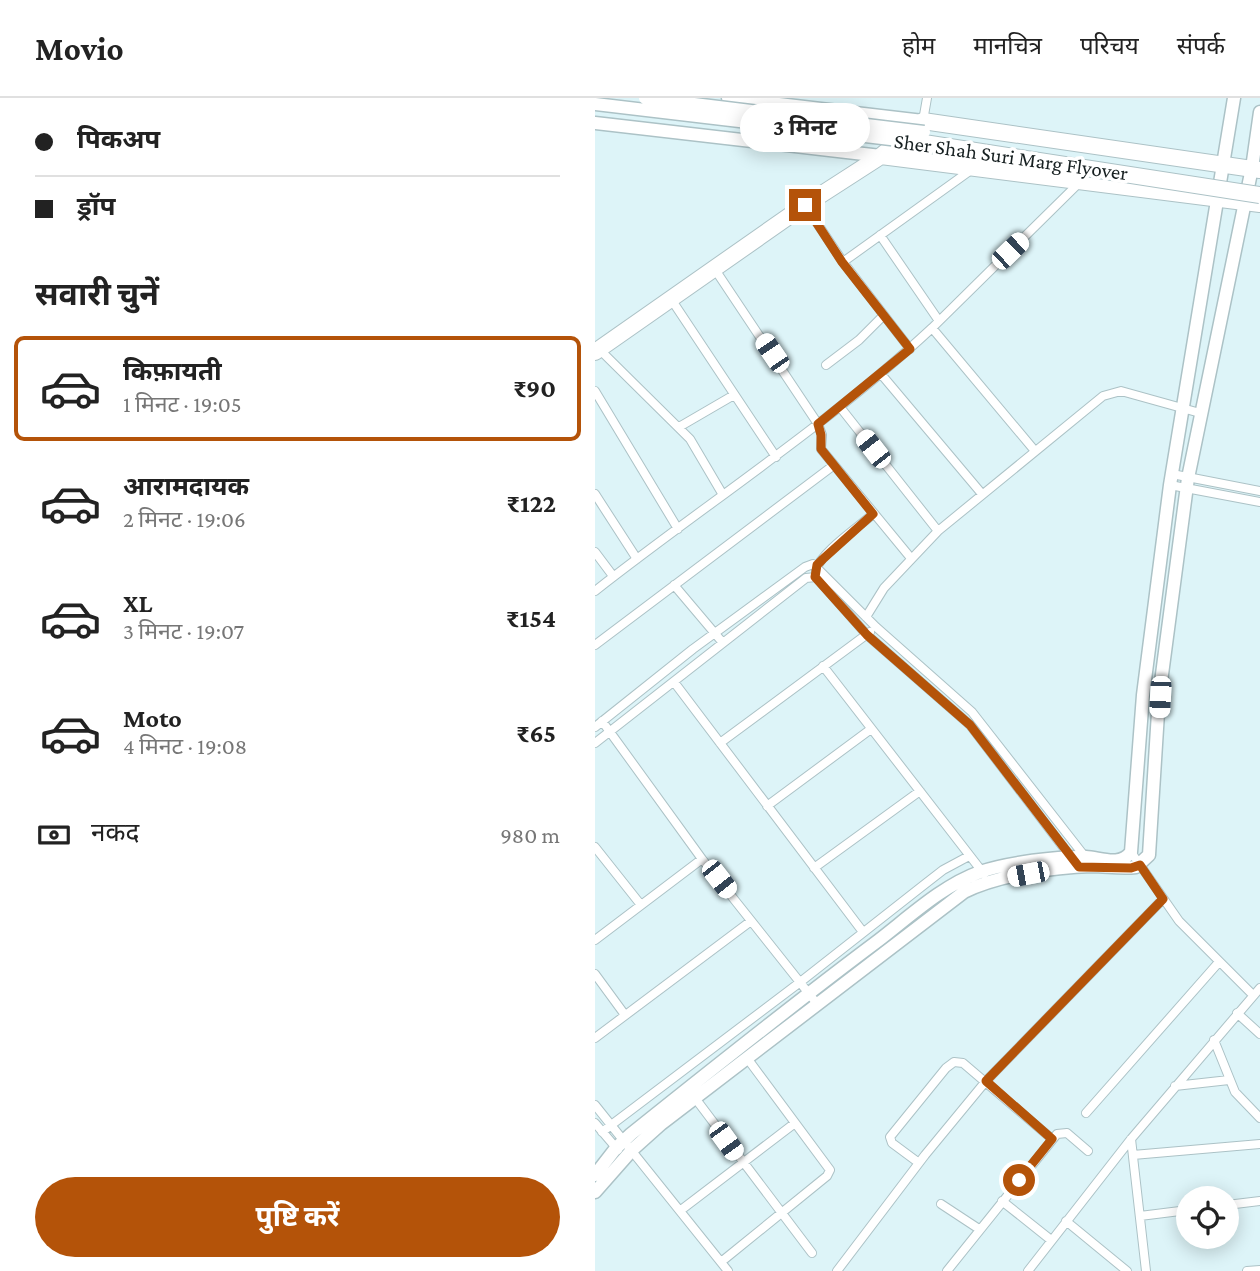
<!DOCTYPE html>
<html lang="hi">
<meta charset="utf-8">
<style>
body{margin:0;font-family:"Crimson Pro","Noto Sans Devanagari",serif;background:#f2f2f2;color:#222;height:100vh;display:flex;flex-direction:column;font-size:26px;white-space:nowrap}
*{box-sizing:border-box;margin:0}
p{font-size:23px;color:#767676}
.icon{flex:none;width:38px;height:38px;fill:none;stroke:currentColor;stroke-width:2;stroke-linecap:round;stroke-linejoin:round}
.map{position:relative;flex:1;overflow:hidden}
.details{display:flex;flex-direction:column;background:#fff;width:595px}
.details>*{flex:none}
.hud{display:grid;align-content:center;height:154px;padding:0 35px;background:#fff}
.fabs{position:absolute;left:581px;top:1088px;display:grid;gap:14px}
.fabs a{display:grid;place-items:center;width:63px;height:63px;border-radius:50%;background:#fff;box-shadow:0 4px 18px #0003;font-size:35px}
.end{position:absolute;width:32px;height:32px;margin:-16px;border:9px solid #b45309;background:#fff;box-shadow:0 0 0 4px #fff}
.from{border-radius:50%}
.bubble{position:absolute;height:49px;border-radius:24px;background:#fff;box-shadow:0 4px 18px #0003;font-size:23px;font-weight:700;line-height:49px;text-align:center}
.car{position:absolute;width:21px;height:42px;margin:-21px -10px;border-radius:9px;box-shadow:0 0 5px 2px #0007;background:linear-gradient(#fff 24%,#345 0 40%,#fff 0 76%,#345 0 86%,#fff 0)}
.hud b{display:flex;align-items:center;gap:24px;height:66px;font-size:26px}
.hud b+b{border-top:2px solid #e0e0e0}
.hud i{width:18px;height:18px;background:#222}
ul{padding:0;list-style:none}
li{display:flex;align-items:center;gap:21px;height:105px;margin:0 14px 10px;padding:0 21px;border:4px solid transparent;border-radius:10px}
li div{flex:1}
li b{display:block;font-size:26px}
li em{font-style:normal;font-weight:700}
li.current{border-color:#b45309}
li>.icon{width:63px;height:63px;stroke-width:1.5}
h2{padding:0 35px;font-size:32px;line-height:84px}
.pay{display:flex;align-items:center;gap:18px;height:77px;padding:0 35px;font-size:26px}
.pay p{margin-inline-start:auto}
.action{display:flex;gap:14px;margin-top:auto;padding:14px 35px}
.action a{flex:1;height:80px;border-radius:42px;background:#b45309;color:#fff;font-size:28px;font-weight:700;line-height:80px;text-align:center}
header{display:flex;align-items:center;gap:42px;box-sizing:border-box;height:98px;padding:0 35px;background:#fff;border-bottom:2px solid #e0e0e0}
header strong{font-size:33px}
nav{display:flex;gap:38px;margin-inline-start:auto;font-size:24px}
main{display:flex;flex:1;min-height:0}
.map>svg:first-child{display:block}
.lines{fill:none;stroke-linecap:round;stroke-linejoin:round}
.street-casing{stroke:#acc2c6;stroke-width:10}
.secondary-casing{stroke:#acc2c6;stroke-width:15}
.primary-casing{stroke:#acc2c6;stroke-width:15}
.highway-casing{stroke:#acc2c6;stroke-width:18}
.street{stroke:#fff;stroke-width:8}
.secondary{stroke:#fff;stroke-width:12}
.primary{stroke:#fff;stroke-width:12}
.highway{stroke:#fff;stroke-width:16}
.primary-bridge-casing{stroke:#acc2c6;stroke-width:15;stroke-linecap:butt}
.highway-bridge-casing{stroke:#acc2c6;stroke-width:18;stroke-linecap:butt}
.primary-bridge{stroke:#fff;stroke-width:12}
.highway-bridge{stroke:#fff;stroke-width:16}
.route{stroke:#b45309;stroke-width:9}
.labels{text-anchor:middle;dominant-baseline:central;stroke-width:7;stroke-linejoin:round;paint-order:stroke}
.street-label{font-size:21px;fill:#172021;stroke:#fff}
</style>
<header>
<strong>Movio</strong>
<nav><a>होम</a><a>मानचित्र</a><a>परिचय</a><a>संपर्क</a></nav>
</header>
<main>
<section class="details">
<div class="hud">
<b><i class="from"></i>पिकअप</b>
<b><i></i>ड्रॉप</b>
</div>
<h2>सवारी चुनें</h2>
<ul>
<li class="current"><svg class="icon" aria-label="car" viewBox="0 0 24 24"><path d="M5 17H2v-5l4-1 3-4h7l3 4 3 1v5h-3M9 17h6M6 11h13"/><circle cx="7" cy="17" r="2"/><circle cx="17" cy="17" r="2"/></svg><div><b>किफ़ायती</b><p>1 मिनट · 19:05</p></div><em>₹90</em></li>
<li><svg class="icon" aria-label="car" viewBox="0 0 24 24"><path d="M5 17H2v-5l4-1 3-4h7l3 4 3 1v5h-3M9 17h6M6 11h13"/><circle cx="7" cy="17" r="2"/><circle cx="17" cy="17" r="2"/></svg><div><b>आरामदायक</b><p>2 मिनट · 19:06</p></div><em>₹122</em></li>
<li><svg class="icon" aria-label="car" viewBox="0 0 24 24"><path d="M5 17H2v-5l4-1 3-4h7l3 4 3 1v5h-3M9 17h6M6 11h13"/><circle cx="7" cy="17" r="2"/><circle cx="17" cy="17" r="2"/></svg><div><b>XL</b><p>3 मिनट · 19:07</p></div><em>₹154</em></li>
<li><svg class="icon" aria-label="car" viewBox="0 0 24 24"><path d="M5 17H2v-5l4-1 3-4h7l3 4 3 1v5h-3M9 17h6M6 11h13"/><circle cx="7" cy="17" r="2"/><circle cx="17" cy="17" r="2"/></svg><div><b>Moto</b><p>4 मिनट · 19:08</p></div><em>₹65</em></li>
</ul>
<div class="pay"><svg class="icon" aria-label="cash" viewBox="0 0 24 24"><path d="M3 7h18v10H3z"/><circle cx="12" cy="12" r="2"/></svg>नकद<p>980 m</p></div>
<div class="action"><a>पुष्टि करें</a></div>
</section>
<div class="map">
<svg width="665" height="1173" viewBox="0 0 665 1173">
<rect width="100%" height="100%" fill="#ddf4f8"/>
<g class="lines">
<!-- street casing -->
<g class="street-casing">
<path id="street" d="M328 23 332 0
M210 107 248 164 315 251
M285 137 344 223
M248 164 376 72
M119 170 223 326 227 337 226 351 315 459
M76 201 181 359
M4 251 95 341 128 397
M231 267 264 242 288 218
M286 276 387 396
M0 293 83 431
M245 309 343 433
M84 329 139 297
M440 353 337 230 484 85
M577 376 665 393
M575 387 665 404
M0 396 42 461
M0 454 18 478
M221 472C226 454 264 429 278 416
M79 487 128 545
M0 493C112 405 233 327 337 230
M271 519 289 490 343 433 508 298 526 293 605 315
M0 547 239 367
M228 568 389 776
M79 584 268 834
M7 623 107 761 223 907
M0 629 98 551 210 469 218 466 281 529 377 614 491 760
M0 645 211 480 221 479 272 537 375 627 478 762
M125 645 275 534
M172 708 276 631
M0 749 46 807
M536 754 584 823 658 897
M219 770 325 693
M0 842 107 761
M0 876 30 917
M642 915 665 936
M0 940 156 823
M619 942 640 994 665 1020
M580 988 634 982
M100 1000 217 1155
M0 1007 133 1173
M491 1015 624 864
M0 1025 23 1052
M7 1034 204 885 330 786 348 772 374 758
M536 1041 551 1173
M538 1057 665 1046
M324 1065 297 1045 295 1039 351 970 359 964 368 965 457 1041
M407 1103 456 1142
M346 1106 384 1131
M632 1107 665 1103
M86 1112 200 1025
M545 1118 593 1112
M471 1123 532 1173
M126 1164 232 1078 235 1072 152 960
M242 1173 330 1057 391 983 568 801
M352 1173 462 1036 472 1035 493 1053
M433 1173 536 1041 665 890
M652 1173 665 1172"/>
</g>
<!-- secondary casing -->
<g class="secondary-casing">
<path id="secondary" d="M0 1077 21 1050 36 1036C116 972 197 907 280 845 312 821 346 788 385 774 411 765 464 758 491 759 506 760 525 769 536 754L548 597 575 387 639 0
M0 1094 37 1052 66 1026 369 794C403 777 459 769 497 768 511 768 526 771 541 769L554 757 564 599 593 380 657 70 665 14"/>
</g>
<!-- primary casing -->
<g class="primary-casing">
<path id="primary" d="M133 0 328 23
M0 25 286 58"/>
</g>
<!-- highway casing -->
<g class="highway-casing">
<path id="highway" d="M286 58 665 106
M0 254 210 107 286 58 328 23 665 72"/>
</g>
<!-- street -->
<use href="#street" class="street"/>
<!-- secondary -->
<use href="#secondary" class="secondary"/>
<!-- primary -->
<use href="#primary" class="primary"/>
<!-- highway -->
<use href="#highway" class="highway"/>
<!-- primary-bridge casing -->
<g class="primary-bridge-casing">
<path id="primary-bridge" d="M50 0 329 34
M0 6 329 45"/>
</g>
<!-- highway-bridge casing -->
<g class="highway-bridge-casing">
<path id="highway-bridge" d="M329 45 665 97"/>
</g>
<!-- primary-bridge -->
<use href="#primary-bridge" class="primary-bridge"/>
<!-- highway-bridge -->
<use href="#highway-bridge" class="highway-bridge"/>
</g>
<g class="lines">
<!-- route -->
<path class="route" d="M210 107 247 164 315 251 223 326 226 337V351L278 416 228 461 222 467 220 479 272 537 375 627 484 769 536 770 545 767 568 801 391 983 457 1041 424 1082"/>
</g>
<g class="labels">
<!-- street labels -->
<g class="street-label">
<text transform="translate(416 59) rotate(8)">Sher Shah Suri Marg Flyover</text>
</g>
</g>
</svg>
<div class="fabs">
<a><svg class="icon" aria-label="locate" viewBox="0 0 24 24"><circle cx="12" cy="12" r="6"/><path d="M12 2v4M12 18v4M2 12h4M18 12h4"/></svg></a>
</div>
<i class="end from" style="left:424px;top:1082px"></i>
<i class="end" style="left:210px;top:107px"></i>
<div class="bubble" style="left:145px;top:5px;width:130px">3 मिनट</div>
<i class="car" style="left:415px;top:153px;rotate:46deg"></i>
<i class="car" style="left:177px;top:255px;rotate:326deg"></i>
<i class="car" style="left:278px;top:351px;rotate:322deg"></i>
<i class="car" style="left:565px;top:599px;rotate:183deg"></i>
<i class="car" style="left:433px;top:776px;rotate:259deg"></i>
<i class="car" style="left:124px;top:781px;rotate:142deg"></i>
<i class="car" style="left:131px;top:1043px;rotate:144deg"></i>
</div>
</main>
